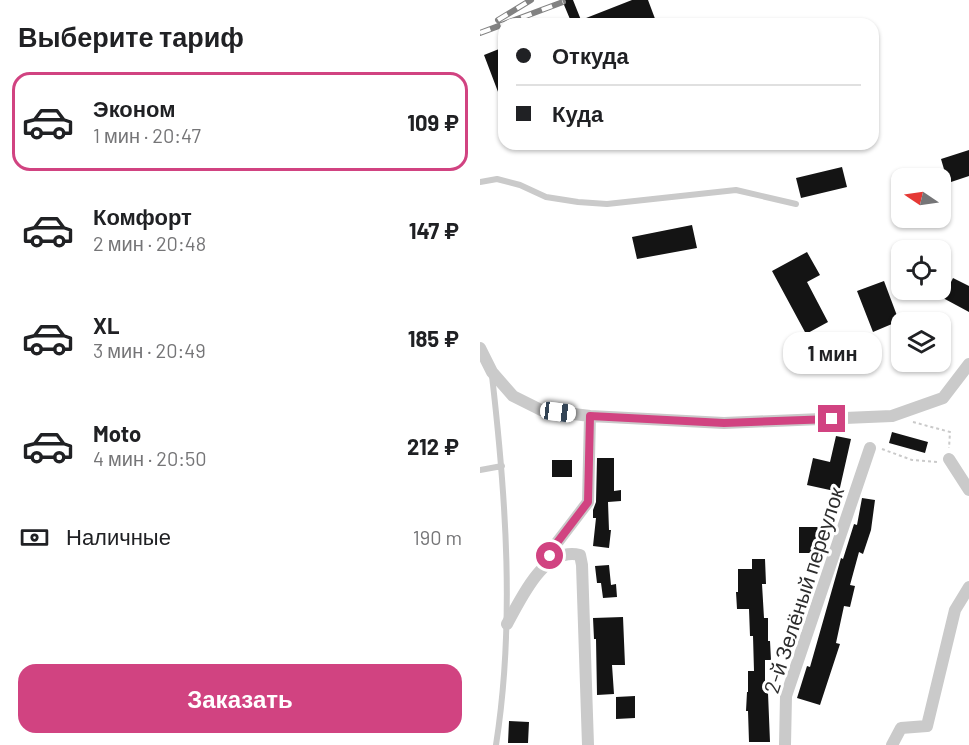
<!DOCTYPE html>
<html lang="ru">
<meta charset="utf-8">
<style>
body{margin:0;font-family:Barlow,sans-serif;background:#f6f6f6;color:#202124;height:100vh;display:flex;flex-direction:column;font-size:22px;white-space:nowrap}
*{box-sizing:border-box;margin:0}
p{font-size:20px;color:#757577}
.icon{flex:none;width:33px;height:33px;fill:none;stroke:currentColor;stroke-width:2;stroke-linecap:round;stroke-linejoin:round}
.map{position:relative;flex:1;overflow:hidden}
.panel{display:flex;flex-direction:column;background:#fff;width:480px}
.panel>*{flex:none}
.banner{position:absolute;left:18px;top:18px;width:381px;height:132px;border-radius:18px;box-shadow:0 2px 4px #0004;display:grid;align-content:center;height:132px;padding:0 18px;background:#fff}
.needle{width:39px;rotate:283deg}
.fabs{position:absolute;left:411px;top:168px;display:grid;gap:12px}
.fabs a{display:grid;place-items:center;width:60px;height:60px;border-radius:12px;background:#fff;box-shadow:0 2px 4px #0004;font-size:30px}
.end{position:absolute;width:27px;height:27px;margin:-14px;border:8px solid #d14381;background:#fff;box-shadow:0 0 0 3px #fff}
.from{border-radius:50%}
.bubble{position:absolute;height:42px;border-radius:18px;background:#fff;box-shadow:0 2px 4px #0004;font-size:20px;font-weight:700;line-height:42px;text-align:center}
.car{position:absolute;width:18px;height:36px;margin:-18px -9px;border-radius:8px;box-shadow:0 0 4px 2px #0007;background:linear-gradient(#fff 24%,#345 0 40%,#fff 0 76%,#345 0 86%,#fff 0)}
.banner b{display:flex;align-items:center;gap:21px;height:57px;font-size:22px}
.banner b+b{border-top:2px solid #e0e0e0}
.banner i{width:15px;height:15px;background:#202124}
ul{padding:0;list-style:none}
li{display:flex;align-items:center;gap:18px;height:99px;margin:0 12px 9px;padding:0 6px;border:3px solid transparent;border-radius:18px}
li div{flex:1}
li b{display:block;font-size:22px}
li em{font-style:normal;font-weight:700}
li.on{border-color:#d14381}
li>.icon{width:54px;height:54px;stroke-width:1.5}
h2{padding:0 18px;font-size:27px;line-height:72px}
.pay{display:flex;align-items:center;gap:15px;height:66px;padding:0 18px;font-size:22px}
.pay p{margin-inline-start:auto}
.button{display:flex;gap:12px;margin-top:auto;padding:12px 18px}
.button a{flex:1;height:69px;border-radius:18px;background:#d14381;color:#fff;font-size:24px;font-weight:700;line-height:69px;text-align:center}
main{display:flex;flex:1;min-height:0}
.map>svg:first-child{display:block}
.building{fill:#141414}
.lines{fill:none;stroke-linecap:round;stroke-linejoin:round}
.path{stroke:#cacaca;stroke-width:2;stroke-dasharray:3 3;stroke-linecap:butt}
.lane{stroke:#cacaca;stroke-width:6}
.street{stroke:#cacaca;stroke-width:12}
.rail-casing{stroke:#828282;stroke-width:6}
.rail{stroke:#fff;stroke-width:4;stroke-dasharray:11;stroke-linecap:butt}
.route{stroke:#d14381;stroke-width:8}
.labels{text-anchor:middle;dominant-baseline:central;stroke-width:6;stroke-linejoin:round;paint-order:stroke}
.street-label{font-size:21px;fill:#2d2d2d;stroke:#fff}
</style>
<main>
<section class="panel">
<h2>Выберите тариф</h2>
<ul>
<li class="on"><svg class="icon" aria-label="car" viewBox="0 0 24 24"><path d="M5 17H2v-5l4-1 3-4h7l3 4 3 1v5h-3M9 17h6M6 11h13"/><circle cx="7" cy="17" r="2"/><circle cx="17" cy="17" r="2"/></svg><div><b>Эконом</b><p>1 мин · 20:47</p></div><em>109 ₽</em></li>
<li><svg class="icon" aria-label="car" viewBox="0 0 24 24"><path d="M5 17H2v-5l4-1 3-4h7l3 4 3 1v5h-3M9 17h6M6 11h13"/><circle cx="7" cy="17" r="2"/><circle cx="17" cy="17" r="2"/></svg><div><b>Комфорт</b><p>2 мин · 20:48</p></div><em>147 ₽</em></li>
<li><svg class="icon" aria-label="car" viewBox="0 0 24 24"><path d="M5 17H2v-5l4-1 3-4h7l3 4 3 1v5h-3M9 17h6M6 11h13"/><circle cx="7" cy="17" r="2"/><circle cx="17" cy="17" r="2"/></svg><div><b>XL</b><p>3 мин · 20:49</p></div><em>185 ₽</em></li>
<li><svg class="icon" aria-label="car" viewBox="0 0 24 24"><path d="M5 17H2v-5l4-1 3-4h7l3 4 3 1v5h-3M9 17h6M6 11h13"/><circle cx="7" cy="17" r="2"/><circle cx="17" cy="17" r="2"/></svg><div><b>Moto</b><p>4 мин · 20:50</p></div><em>212 ₽</em></li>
</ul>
<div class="pay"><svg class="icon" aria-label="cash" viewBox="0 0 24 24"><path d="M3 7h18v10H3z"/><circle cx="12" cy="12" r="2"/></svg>Наличные<p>190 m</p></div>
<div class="button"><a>Заказать</a></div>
</section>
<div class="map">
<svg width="489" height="745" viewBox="0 0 489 745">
<rect width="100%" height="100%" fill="#fff"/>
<!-- building -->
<path class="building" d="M82 0H93L101 20 152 0H168L177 24H92Z
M24 47V105H23L4 55Z
M489 150V176L468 183 461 159Z
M362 167 367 187 321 198 316 178Z
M212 225 217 248 157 259 152 237Z
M327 252 340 275 327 282 348 322 326 334 292 271Z
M473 278 489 286V312L463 298Z
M404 281 419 321 393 332 377 291Z
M412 432 448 442 445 453 409 443Z
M356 436 371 439 359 492 327 485 333 458 350 462Z
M117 458H134V491L141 490V501L128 502 129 530H131L129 548 113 546 116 518H113V510L116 502Z
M72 460H92V477H72Z
M382 498 395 500 391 530 383 554 379 552 370 585 375 586 370 607 364 606 356 643 360 644 340 705 317 698 327 666 330 667 361 558 363 559 374 524 377 525Z
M319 527H338V553H319Z
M272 559H285L286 584H282L284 618H288V641H290L291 660H285V693H288L290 742H269L268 711H266L267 692H268V671H274L273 636H270L269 609H257L256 592H258V569H272Z
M129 565 131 585 136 584 137 597 123 598 121 583H117L115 566Z
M143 617 145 665H132L134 694 117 695 116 639H114L113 618Z
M155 696V718L136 719V697Z
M29 721 49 722 48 743H28Z"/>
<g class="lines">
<!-- path -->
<path class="path" d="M433 422 470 432 469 448
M402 449 432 460 457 462"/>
<!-- lane -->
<path class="lane" d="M0 182 17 179 40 185 66 197 98 202 127 204 256 190 316 204
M12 376C26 497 35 624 16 745
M0 470 22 466"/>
<!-- street -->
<path class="street" d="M0 348 12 372 33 396 61 410 110 416 244 423 412 416 463 398 489 364
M469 459 489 490
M66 564 76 544 108 502 110 416
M27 624C41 599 64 546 100 555L102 565 108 745
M305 745 306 696 390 448
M412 745 421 728 447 726 475 610 489 587"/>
<!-- rail casing -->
<g class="rail-casing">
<path id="rail" d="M18 20 51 0
M0 33 83 2"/>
</g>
<!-- rail -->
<use href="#rail" class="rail"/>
</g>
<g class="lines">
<!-- route -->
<path class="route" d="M70 556 76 544 108 502 110 416 244 423 352 419"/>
</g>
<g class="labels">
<!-- street labels -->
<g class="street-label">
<text transform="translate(323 590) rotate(-72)">2-й Зелёный переулок</text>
</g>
</g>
</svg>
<div class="fabs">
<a><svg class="needle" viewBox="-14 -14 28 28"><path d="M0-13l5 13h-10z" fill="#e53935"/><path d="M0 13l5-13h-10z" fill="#757577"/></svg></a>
<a><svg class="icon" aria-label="locate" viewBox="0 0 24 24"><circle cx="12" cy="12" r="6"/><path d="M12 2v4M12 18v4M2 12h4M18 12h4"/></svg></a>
<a><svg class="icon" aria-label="layers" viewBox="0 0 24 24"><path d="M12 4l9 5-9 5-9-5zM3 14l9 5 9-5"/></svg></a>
</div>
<i class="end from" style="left:70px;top:556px"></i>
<i class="end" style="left:352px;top:419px"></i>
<div class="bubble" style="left:303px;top:332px;width:99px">1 мин</div>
<i class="car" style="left:78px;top:412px;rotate:97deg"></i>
<div class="banner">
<b><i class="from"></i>Откуда</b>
<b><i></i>Куда</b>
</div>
</div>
</main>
